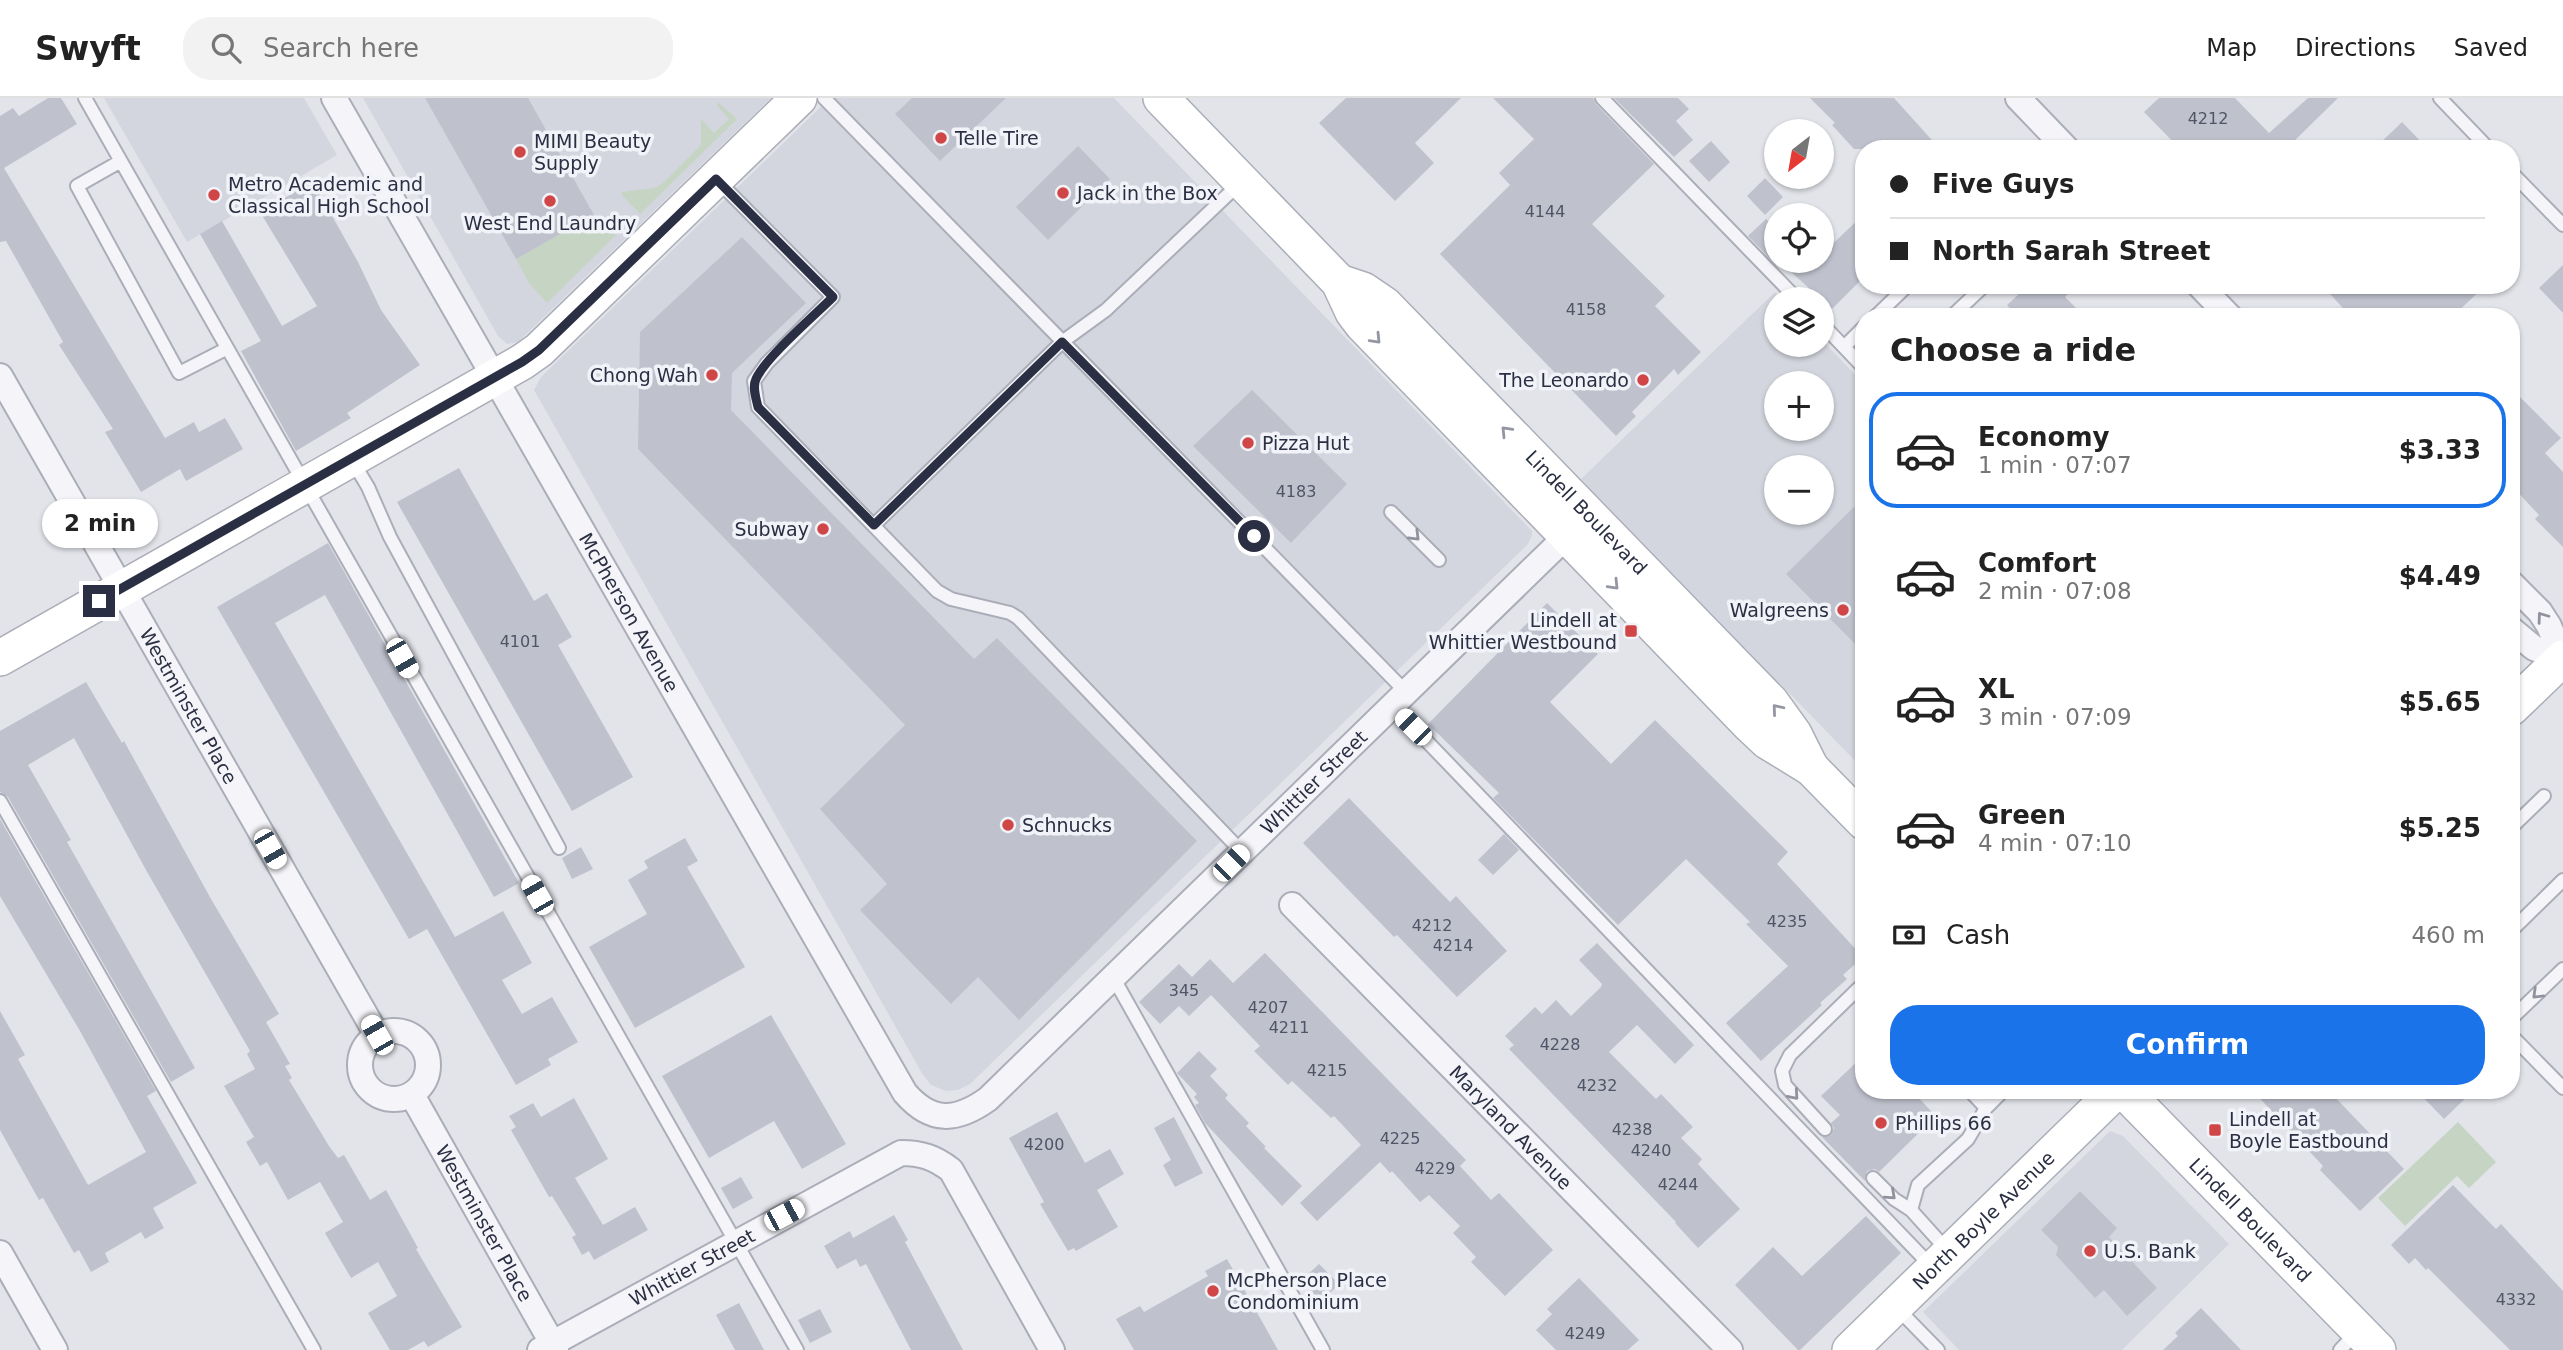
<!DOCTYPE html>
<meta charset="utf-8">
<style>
body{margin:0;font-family:"DejaVu Sans",sans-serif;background:#f2f2f2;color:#222;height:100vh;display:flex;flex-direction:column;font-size:26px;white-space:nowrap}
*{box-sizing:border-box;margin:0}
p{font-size:23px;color:#767676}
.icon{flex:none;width:38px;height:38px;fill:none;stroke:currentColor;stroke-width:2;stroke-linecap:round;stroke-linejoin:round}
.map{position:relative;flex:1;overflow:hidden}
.panel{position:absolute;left:1855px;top:210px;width:665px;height:791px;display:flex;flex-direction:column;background:#fff;border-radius:28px;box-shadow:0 2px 5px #0004}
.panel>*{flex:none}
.guide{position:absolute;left:1855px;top:42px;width:665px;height:154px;border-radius:28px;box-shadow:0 2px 5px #0004;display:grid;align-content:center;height:154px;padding:0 35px;background:#fff}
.needle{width:46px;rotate:211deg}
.buttons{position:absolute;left:1764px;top:21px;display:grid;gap:14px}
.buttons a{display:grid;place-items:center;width:70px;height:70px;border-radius:50%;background:#fff;box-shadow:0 2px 5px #0004;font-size:35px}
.end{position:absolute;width:32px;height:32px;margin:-16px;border:9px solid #2a2f43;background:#fff;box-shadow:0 0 0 4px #fff}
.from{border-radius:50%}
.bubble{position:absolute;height:49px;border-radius:24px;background:#fff;box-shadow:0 2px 5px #0004;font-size:23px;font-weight:600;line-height:49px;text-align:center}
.car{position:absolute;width:21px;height:42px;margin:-21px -10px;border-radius:9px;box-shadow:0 0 5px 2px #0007;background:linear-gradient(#fff 24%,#345 0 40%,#fff 0 76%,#345 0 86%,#fff 0)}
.guide b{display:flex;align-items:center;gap:24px;height:66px;font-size:26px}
.guide b+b{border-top:2px solid #e0e0e0}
.guide i{width:18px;height:18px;background:#222}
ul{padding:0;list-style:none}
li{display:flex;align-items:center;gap:21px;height:116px;margin:0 14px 10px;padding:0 21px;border:4px solid transparent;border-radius:28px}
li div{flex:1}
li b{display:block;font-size:26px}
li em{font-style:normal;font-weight:600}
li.active{border-color:#1a73e8}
li>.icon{width:63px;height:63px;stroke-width:1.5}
h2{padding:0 35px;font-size:32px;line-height:84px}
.pay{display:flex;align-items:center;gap:18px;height:77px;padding:0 35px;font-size:26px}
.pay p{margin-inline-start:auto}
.cta{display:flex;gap:14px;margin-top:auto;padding:14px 35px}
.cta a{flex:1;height:80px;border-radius:28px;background:#1a73e8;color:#fff;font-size:28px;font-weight:600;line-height:80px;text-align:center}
header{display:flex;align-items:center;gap:42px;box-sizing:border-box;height:98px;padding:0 35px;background:#fff;border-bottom:2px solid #e0e0e0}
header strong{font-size:33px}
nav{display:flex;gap:38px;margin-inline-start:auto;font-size:24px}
.search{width:490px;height:63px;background:#f2f2f2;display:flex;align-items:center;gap:18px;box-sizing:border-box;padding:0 24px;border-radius:28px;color:#767676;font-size:26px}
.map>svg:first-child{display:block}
.built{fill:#d4d6df;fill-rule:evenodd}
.green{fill:#c5d4c3}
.building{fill:#bfc2cd}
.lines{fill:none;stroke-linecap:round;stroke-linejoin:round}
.lane-casing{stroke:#abaeb8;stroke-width:16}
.street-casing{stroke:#abaeb8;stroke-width:28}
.secondary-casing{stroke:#abaeb8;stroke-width:38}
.lane{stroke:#f5f5f9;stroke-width:12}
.street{stroke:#f5f5f9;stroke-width:24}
.secondary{stroke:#fff;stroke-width:35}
.oneway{stroke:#9497a1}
.oneway2{stroke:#90929e}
.route{stroke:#2a2f43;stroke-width:9}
.poi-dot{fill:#d04647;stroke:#f2f3f8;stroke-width:2.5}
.labels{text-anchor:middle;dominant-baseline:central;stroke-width:7;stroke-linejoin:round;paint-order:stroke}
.number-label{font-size:16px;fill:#4f5466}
.poi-label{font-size:19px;fill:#2a2f43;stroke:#f2f3f8;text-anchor:start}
.street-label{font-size:19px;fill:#2a2f43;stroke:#f2f3f8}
</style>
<header>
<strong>Swyft</strong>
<div class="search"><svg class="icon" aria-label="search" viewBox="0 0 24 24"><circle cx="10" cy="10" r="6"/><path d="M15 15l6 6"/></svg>Search here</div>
<nav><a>Map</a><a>Directions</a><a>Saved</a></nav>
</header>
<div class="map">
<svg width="2563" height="1252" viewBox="0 0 2563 1252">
<rect width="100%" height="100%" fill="#e2e4ea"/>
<!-- built -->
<path class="built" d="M104 0H304L337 57 187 144Z
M363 0H771L518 244 507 246 498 238Z
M830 0H1114L1532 433V438L1527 447 970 986 958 992 946 993 931 987 923 977 534 292 541 279Z
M1775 194 1782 201H1776V247H1822V242L1864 286V672L1581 381ZM1776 285H1822V331H1776ZM1776 369H1822V415H1776Z
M2110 1033 2123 1038 2229 1146 2122 1252H1959L1923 1214Z"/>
<!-- green -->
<path class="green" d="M718 4 737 21 640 116 622 97V94L654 90 662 86 701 47V21L714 35 729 21 717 7Z
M594 117 616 137 547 205 529 185 516 161Z
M2458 1024 2496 1064 2469 1090 2457 1078 2405 1128 2378 1100Z"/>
<!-- building -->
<path class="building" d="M48 0H61L77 26 4 70 165 340 194 324 199 334 225 320 243 351 186 383 180 371 141 394 105 334 113 331 59 247 63 244 6 143 0 144V18L13 10 19 18Z
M425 0H528L594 117 516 161Z
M912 0H1006L940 63 895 16Z
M1346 0H1461L1415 45 1434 65 1395 103 1319 25Z
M1493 0H1593L1596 6 1654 66 1592 126 1665 198 1655 208 1701 254 1678 277 1674 271 1632 314 1636 318 1616 338 1440 156 1510 87 1499 75 1534 41Z
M1614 0H1678L1689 11 1676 23 1693 42 1674 59Z
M1810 0H1894L1940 51H1854L1832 27 1835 25Z
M2159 0H2235L2269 35 2308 0H2338L2286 51H2180L2144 14Z
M2402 24 2428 51H2374Z
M1711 43 1730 64 1709 84 1689 63Z
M1078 48 1110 81 1048 142 1016 109Z
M1765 80 1783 99 1765 117 1747 98Z
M313 84 358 164 381 212 420 267 347 315 351 320 296 353 241 253 261 243 200 136 222 123 282 228 317 208 260 114Z
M1864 116V179L1832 211 1779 163H1822V156Z
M1766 121 1776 131V167L1748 138Z
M742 139 806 205 732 275 731 312 974 561 997 540 1197 743 1019 922 978 879 951 906 860 812 887 786 820 711 905 627 638 351 640 234Z
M2563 167V215L2539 190Z
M2029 187H2077L2065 199 2085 219H2018L2007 207Z
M2322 187H2486L2452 219H2351Z
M2511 290 2561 340 2545 355 2563 374V449L2535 421 2539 417 2511 387Z
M1252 292 1347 386 1291 445 1193 348Z
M459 370 534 503 547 495 572 539 558 547 633 679 572 713 397 404Z
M1864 399V555L1786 476Z
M328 445 519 785 494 799 325 497 275 525 455 839 503 813 532 865 502 882 522 916 552 899 578 944 548 961 551 967 516 987 427 831 409 841 217 509Z
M1547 505 1598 556 1550 604 1611 666 1655 622 1788 754 1777 766 1863 859 1843 877 1847 881 1820 905 1822 907 1761 963 1726 925 1788 868 1746 826 1750 824 1686 761 1618 827 1493 700 1499 695 1428 626Z
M86 584 122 645 124 643 211 801 279 916 266 924 290 966 285 968 292 980 289 982 329 1048 338 1060 344 1057 370 1102 386 1092 418 1150 416 1151 462 1229 428 1249 424 1243 408 1252H390L368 1215 397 1198 378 1164 351 1180 325 1135 343 1124 320 1084 288 1102 267 1064 260 1068 246 1044 254 1039 224 988 255 971 247 956 250 953 146 772 74 640 28 667 71 742 67 744 195 970 171 984 8 699 0 694V633Z
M1349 700 1450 804 1456 798 1507 853 1457 899 1397 837 1394 839 1303 745Z
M0 721 156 993 147 998 197 1085 153 1110 164 1130 145 1141 141 1134 105 1155 109 1164 91 1174 79 1152 74 1155 43 1100 39 1102 0 1032V913L25 957 18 961 88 1087 146 1054 80 933 0 798Z
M1504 736 1519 752 1493 777 1478 762Z
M685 740 698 763 687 769 745 869 635 930 589 849 647 816 628 782 648 770 644 763Z
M581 749 593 771 572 781 562 760Z
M1597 845 1694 947 1675 966 1637 927 1609 954 1656 1001 1661 996 1693 1029 1681 1040 1702 1061 1698 1066 1740 1111 1698 1150 1675 1125 1676 1124 1509 951 1514 947 1505 938 1535 909 1542 916 1556 902 1571 918 1601 889 1602 886 1579 862Z
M1265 855 1466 1062 1460 1068 1491 1102 1499 1095 1553 1152 1505 1198 1471 1164 1476 1159 1453 1135 1460 1128 1429 1097 1420 1104 1392 1073 1390 1075 1380 1064 1317 1123 1300 1105 1361 1047 1334 1018 1331 1020 1292 983 1288 987 1254 953 1260 948 1211 897 1189 918 1179 908 1160 926 1139 904 1179 866 1192 879 1210 861 1233 885Z
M771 917 846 1046 802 1071 774 1023 709 1060 662 978Z
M1199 953 1217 971 1210 978 1228 997 1225 1000 1249 1025 1246 1028 1266 1049 1264 1050 1302 1088 1282 1108 1205 1025 1195 1007 1199 1005 1194 999 1197 996 1177 975Z
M1864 957V992H1911L1936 1018 1879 1074 1875 1071 1867 1073 1865 1083 1822 1039 1831 1037 1834 1030 1831 1025 1840 1017 1821 998Z
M2252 992H2328L2404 1071 2360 1113 2320 1072 2323 1068Z
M2416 992H2474L2444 1021Z
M574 1000 608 1061 575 1080 603 1127 635 1109 648 1132 594 1162 589 1153 582 1157 572 1139 576 1137 552 1098 549 1099 511 1032 516 1029 509 1018 533 1005 541 1019Z
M1057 1014 1085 1065 1110 1051 1124 1076 1097 1092 1118 1129 1076 1153 1074 1150 1068 1153 1040 1106 1044 1104 1009 1040Z
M1174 1019 1203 1075 1175 1089 1163 1067 1171 1062 1154 1030Z
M741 1079 753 1100 733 1111 721 1090Z
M2453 1087 2496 1131 2501 1126 2563 1193V1252H2510L2428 1170 2426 1172 2415 1160 2409 1166 2391 1147Z
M2080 1093 2117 1130 2109 1139 2157 1190 2127 1218 2104 1192 2095 1200 2056 1157 2058 1149 2041 1132Z
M894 1117 908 1142 905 1144 963 1252H911L866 1166 860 1169 856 1161 837 1171 824 1148 850 1133 853 1140Z
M1866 1118 1901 1155 1800 1252H1798L1735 1187 1773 1149 1802 1178Z
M1227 1161 1278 1252H1134L1116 1221 1140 1208 1144 1214 1208 1178 1205 1173Z
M1319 1166 1339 1186 1321 1204 1301 1183Z
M1579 1180 1639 1242 1628 1252H1556L1536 1232 1552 1216 1547 1211Z
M739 1205 764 1252H735L716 1217Z
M2201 1210 2241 1252H2163L2178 1238 2175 1235Z
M820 1211 832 1234 810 1245 798 1222Z"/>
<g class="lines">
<!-- lane casing -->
<g class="lane-casing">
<path id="lane" d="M85 0 797 1252
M824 0 1406 594
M1602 0 1797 201
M2440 0 2489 51
M121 63 77 88 179 275 226 251
M2511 74 2563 127
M716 81 833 199 767 265 754 283 758 309 937 493 951 501 1010 515 1018 520 1242 754
M1875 219 1908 187
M1951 219 1985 187
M1822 226 1864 270
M1844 249 1864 229
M353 364 368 389 390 439 559 750
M1391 414 1439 462
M874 427 1062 244 1106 212 1239 86
M1392 607 1933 1170
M0 703 314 1252
M2511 730 2544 698
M2511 833 2563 782
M1113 879 1323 1252
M2511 921 2563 871
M2511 937 2563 990
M1969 992 1986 1010
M1825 1031 1785 987 1782 973 1790 957 1864 885
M1873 1080 1894 1101 1911 1112
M1947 1152 1911 1112 1918 1087 1968 1041 1986 1010 2004 992
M1897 1210 1938 1252
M2340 1252 2358 1233"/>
</g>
<!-- street casing -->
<g class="street-casing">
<g id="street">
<path id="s1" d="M334 0 905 995C931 1025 956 1024 988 1001L1577 428"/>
<path d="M2018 0 2067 51"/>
<path d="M2199 187 2230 219"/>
<path id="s2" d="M0 278 377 937"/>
<path d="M2511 485 2540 514 2549 528 2563 562"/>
<path d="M2511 531 2534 550 2562 561"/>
<path id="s3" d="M1292 807 1730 1252"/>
<circle cx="394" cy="967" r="34"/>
<path id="s4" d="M412 997 556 1252"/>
<path d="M0 1155 55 1252"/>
<path id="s5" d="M540 1252 901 1055C921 1055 934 1059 951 1072L1052 1252"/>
</g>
</g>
<!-- secondary casing -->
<g class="secondary-casing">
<g id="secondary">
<path d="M1161 0 1339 184 1353 214 1362 226 1750 627 1767 643 1811 670 1864 724"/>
<path id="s6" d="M1339 184 1363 192 1385 207 1771 604 1794 636 1811 670"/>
<path d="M0 560 522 264 539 252 799 0"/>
<path d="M2511 610 2563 560"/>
<path id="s7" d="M2123 992 2378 1252"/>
<path id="s8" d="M1850 1252 2117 992"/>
</g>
</g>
<!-- lane -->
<use href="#lane" class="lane"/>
<!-- street -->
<use href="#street" class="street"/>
<!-- secondary -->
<use href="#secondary" class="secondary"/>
</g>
<!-- one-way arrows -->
<defs><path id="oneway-chevron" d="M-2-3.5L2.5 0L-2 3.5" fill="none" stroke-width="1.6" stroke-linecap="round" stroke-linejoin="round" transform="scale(1.75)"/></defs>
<g class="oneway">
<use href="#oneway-chevron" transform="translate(1376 241) rotate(46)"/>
<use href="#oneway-chevron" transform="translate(1506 333) rotate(-134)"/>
<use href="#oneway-chevron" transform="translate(1614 487) rotate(46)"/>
<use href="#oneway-chevron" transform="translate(1777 611) rotate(-130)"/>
</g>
<g class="oneway2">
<use href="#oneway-chevron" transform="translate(1415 438) rotate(45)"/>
<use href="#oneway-chevron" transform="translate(2542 519) rotate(-126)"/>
<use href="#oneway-chevron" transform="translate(2537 896) rotate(136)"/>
<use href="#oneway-chevron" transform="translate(1794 997) rotate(49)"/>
<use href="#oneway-chevron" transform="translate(1891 1097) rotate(42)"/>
</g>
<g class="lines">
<!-- route -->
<path class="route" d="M99 503 522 264 539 252 716 81 833 199C815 217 765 260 756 281 752 289 756 300 758 309L874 427 1062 244 1254 438"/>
</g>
<!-- markers -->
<g class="poi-dot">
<circle cx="941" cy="40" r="7"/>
<circle cx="520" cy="54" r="7"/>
<circle cx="1063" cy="95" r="7"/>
<circle cx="214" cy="97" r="7"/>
<circle cx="550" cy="103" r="7"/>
<circle cx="712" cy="277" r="7"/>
<circle cx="1643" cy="282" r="7"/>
<circle cx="1248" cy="345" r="7"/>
<circle cx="823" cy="431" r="7"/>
<circle cx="1843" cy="512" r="7"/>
<rect x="1624" y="526" width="14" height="14" rx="3.5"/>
<circle cx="1008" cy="727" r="7"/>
<circle cx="1881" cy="1025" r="7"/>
<rect x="2208" y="1025" width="14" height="14" rx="3.5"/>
<circle cx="2090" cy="1153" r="7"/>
<circle cx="1213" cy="1193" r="7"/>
</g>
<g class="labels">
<!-- number labels -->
<g class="number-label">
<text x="2208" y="20">4212</text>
<text x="1545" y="113">4144</text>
<text x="1586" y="211">4158</text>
<text x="1296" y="393">4183</text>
<text x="520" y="543">4101</text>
<text x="1787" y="823">4235</text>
<text x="1432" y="827">4212</text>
<text x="1453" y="847">4214</text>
<text x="1184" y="892">345</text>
<text x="1268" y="909">4207</text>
<text x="1289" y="929">4211</text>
<text x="1560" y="946">4228</text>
<text x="1327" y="972">4215</text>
<text x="1597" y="987">4232</text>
<text x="1632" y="1031">4238</text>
<text x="1400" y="1040">4225</text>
<text x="1044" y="1046">4200</text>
<text x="1651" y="1052">4240</text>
<text x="1435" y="1070">4229</text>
<text x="1678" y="1086">4244</text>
<text x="2516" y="1201">4332</text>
<text x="1585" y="1235">4249</text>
</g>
<!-- poi labels -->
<g class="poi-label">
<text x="955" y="40">Telle Tire</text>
<text x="534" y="43">MIMI Beauty<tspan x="534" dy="22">Supply</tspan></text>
<text x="228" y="86">Metro Academic and<tspan x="228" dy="22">Classical High School</tspan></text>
<text x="1077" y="95">Jack in the Box</text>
<text x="550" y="125" text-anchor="middle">West End Laundry</text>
<text x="698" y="277" text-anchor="end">Chong Wah</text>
<text x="1629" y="282" text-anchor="end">The Leonardo</text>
<text x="1262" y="345">Pizza Hut</text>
<text x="809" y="431" text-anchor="end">Subway</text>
<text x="1829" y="512" text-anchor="end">Walgreens</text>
<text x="1617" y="522" text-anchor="end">Lindell at<tspan x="1617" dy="22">Whittier Westbound</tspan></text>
<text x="1022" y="727">Schnucks</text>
<text x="2229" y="1021">Lindell at<tspan x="2229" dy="22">Boyle Eastbound</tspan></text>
<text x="1895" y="1025">Phillips 66</text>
<text x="2104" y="1153">U.S. Bank</text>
<text x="1227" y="1182">McPherson Place<tspan x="1227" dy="22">Condominium</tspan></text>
</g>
<!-- street labels -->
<g class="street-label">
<text stroke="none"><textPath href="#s6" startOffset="341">Lindell Boulevard</textPath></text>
<text stroke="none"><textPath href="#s1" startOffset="593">McPherson Avenue</textPath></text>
<text stroke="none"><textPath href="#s2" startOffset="380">Westminster Place</textPath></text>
<text stroke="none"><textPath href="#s1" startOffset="1696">Whittier Street</textPath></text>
<text stroke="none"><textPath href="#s3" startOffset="312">Maryland Avenue</textPath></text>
<text stroke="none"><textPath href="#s8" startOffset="186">North Boyle Avenue</textPath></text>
<text stroke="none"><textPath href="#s7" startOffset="182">Lindell Boulevard</textPath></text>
<text stroke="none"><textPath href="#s4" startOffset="147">Westminster Place</textPath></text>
<text stroke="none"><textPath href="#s5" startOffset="173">Whittier Street</textPath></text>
</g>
</g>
</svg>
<div class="buttons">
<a><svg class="needle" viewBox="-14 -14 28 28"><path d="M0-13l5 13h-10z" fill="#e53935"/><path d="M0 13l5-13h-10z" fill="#767676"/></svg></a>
<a><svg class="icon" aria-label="locate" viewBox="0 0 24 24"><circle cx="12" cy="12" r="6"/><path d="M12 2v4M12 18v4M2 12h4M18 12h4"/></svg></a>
<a><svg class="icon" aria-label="layers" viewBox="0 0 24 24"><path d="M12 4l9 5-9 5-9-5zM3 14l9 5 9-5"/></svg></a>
<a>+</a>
<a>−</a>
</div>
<i class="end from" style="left:1254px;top:438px"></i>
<i class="end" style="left:99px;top:503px"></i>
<div class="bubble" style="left:42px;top:401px;width:116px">2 min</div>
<i class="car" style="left:402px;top:560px;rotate:150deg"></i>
<i class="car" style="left:1413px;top:629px;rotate:315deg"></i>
<i class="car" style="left:270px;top:751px;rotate:150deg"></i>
<i class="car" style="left:1231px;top:765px;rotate:45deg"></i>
<i class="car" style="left:537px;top:797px;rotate:330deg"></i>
<i class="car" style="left:377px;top:937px;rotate:330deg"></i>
<i class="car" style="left:784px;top:1117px;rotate:62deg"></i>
<div class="guide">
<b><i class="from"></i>Five Guys</b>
<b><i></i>North Sarah Street</b>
</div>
<section class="panel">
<h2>Choose a ride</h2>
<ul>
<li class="active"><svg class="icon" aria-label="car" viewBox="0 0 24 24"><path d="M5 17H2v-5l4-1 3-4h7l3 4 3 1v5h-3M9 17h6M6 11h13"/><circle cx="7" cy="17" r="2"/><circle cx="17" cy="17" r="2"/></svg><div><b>Economy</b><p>1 min · 07:07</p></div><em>$3.33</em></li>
<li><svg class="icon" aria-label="car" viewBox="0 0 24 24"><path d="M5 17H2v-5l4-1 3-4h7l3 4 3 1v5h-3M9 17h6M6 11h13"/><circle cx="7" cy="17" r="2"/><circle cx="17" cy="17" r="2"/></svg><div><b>Comfort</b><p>2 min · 07:08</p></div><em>$4.49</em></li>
<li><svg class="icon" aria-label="car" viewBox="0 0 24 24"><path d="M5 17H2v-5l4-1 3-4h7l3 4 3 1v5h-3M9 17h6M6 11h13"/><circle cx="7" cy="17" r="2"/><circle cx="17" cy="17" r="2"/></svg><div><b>XL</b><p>3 min · 07:09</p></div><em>$5.65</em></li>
<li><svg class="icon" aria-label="car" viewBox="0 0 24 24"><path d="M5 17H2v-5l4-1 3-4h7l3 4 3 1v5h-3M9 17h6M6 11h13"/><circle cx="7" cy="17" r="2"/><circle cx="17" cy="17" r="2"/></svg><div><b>Green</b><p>4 min · 07:10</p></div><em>$5.25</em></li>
</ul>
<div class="pay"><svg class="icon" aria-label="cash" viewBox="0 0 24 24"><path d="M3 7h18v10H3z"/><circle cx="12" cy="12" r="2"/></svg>Cash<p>460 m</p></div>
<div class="cta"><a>Confirm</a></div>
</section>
</div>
